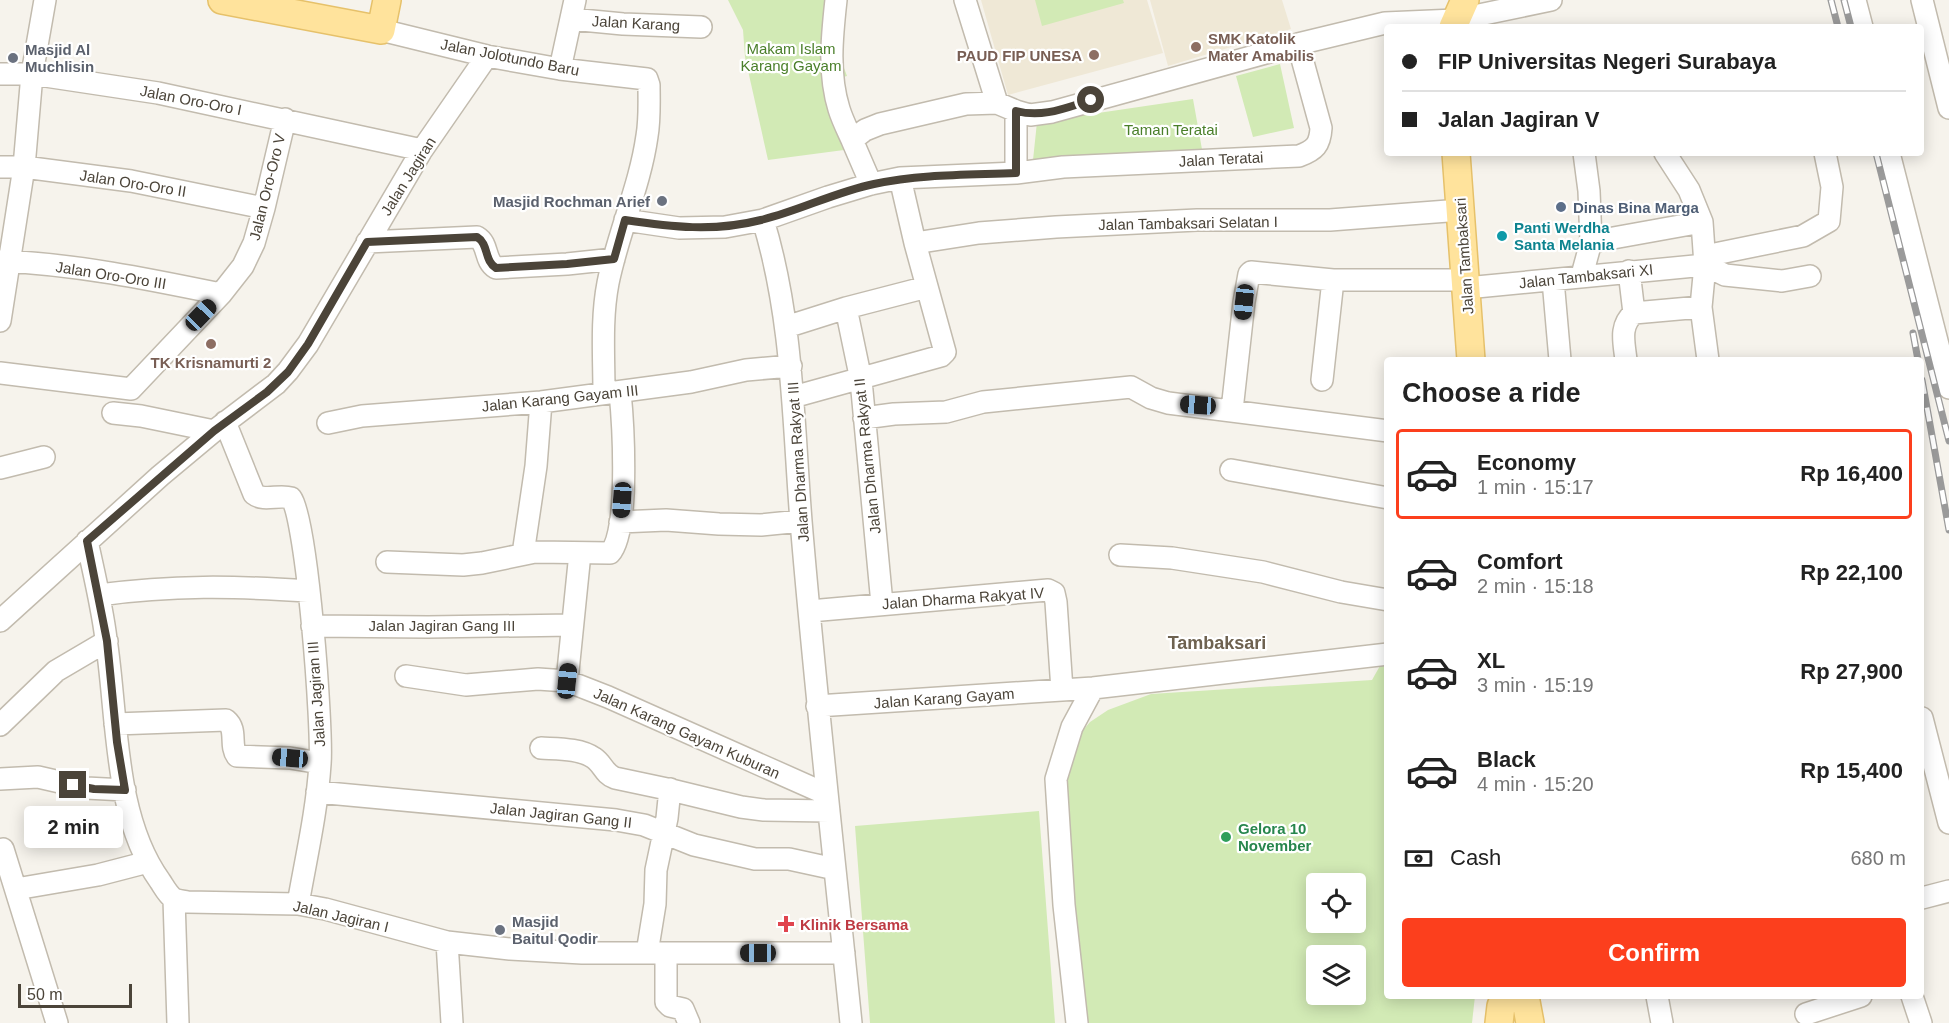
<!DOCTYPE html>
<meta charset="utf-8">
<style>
body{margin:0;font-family:Helvetica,sans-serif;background:#f2f2f2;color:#222;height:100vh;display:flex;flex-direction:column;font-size:22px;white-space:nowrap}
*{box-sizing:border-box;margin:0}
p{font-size:20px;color:#767676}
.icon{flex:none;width:33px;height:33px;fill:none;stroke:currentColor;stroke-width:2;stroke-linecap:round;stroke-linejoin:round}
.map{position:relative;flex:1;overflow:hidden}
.sheet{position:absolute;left:1384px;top:357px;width:540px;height:642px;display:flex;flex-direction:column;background:#fff;border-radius:6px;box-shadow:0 3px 15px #0003}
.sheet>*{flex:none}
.guide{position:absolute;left:1384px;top:24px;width:540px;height:132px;border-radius:6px;box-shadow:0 3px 15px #0003;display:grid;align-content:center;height:132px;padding:0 18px;background:#fff}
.buttons{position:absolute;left:1306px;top:873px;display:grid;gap:12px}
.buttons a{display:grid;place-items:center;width:60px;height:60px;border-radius:6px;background:#fff;box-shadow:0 3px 15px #0003;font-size:30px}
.scale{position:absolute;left:18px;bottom:15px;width:114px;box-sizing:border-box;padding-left:6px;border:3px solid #4b4439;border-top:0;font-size:16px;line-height:21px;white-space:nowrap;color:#4b4439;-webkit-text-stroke:4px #fff;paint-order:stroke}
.end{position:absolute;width:27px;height:27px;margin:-14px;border:8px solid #4b4439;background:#fff;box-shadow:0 0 0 3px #fff}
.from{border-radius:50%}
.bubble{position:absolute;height:42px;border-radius:6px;background:#fff;box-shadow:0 3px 15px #0003;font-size:20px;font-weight:800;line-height:42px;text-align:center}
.car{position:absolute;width:18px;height:36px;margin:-18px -9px;border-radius:8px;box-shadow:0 0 4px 2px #0007;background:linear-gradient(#222 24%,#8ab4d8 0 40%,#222 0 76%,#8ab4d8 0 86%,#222 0)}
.guide b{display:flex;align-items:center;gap:21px;height:57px;font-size:22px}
.guide b+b{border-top:2px solid #e0e0e0}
.guide i{width:15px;height:15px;background:#222}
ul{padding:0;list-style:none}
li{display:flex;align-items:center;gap:18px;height:90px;margin:0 12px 9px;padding:0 6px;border:3px solid transparent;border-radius:6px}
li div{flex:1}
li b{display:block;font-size:22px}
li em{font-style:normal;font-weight:800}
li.on{border-color:#fc3f1d}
li>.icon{width:54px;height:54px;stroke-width:1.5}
h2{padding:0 18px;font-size:27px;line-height:72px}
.pay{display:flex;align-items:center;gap:15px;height:66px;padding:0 18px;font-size:22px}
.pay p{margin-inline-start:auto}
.primary-button{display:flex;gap:12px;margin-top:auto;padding:12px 18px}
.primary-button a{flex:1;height:69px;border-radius:6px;background:#fc3f1d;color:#fff;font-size:24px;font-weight:800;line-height:69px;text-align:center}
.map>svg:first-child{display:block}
.education{fill:#efe8d6}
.green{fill:#d2eab5;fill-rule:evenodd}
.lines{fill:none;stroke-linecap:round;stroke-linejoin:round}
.minor-casing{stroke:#c2bbae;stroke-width:24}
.major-casing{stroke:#e6c16a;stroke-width:30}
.minor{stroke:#fff;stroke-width:21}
.major{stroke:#ffe39c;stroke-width:27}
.rail-casing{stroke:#9a9a9a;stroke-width:7}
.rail{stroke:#fff;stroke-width:4.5;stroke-dasharray:14;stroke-linecap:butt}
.route{stroke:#4b4439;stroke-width:8}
.education-dot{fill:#8d6e63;stroke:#fff;stroke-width:2}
.worship-dot{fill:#6b7280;stroke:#fff;stroke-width:2}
.service-dot{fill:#5c6f8a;stroke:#fff;stroke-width:2}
.culture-dot{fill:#0f9aa8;stroke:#fff;stroke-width:2}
.leisure-dot{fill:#2e9e5b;stroke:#fff;stroke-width:2}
.health-dot{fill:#e0444e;stroke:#fff;stroke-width:2}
.labels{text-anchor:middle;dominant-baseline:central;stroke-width:4.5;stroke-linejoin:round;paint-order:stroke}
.street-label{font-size:15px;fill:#4b4439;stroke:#fff}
.education-label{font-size:15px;font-weight:bold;fill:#785e54;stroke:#fff;text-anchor:start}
.park-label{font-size:15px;fill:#4a7f2a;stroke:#fff}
.worship-label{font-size:15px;font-weight:bold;fill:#5b616d;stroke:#fff;text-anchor:start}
.service-label{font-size:15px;font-weight:bold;fill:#4e5e75;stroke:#fff;text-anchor:start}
.culture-label{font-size:15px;font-weight:bold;fill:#0d838f;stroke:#fff;text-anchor:start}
.leisure-label{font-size:15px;font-weight:bold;fill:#27864d;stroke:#fff;text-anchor:start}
.health-label{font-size:15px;font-weight:bold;fill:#be3a42;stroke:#fff;text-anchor:start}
.quarter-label{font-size:18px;font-weight:bold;fill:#6e6250;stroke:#fff}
</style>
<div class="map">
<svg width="1949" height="1023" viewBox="0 0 1949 1023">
<rect width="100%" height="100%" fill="#f6f3ec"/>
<!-- education -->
<path class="education" d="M981 0H1147L1163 53 1008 95Z
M1150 0H1282L1291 29 1168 66Z"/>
<!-- green -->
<path class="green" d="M728 0H836L828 25 847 76 831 80 844 150 768 160 745 57 743 30Z
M1035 0H1123L1124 3 1042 26Z
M1280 64 1294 128 1253 137 1236 76Z
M1193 99 1203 155 1033 160 1037 122Z
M1385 657 1388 659V996H1475L1472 1023H1080L1060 791 1073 742 1090 722 1108 710 1151 694 1372 680ZM1317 884H1356V922H1317ZM1317 956H1356V994H1317Z
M1039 811 1055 1023H870L855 826Z"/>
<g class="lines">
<!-- minor casing -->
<g class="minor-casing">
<path id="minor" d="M836 0C832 36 828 74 839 109 842 119 847 129 852 140
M965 0 997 103
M1855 0 1862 27
M1922 0 1949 108
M571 19 623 24 701 27
M381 30 487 56 560 69 647 79 649 85C649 102 650 119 647 136 640 186 618 233 608 283 601 319 604 357 604 393
M560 69 575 0
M0 74H32L158 93 422 150
M1584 153 1589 191 1591 242
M1665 153 1689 190 1702 222 1705 265 1701 307 1708 360
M1889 153 1949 388
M0 167H24L131 181 264 208
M1016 173V111L1030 115 1052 112 1298 44 1385 23 1455 20 1551 0
M871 184 852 140 865 130 880 124 966 104 997 103 1016 111
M625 220 679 228 725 227 763 220 828 197 871 184 900 178 1016 173 1063 167 1299 156C1315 150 1320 145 1321 128L1298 44
M763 220C793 318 793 420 801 521 815 689 834 856 851 1023
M367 242 477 237C489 244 484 261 496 268L567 264 614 259
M915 243 979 233 1056 227 1197 220H1330L1461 210
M1705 256 1803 236 1829 221 1832 187 1825 153
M0 261C75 264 148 279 221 294
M1629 271 1634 313
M1582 275 1591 242 1702 222
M1553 280 1560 360
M1466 288 1705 265 1725 275 1782 281 1810 276
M846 308 861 380 882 604
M0 321 24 167 32 74 45 0
M786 327 846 308 927 287
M1626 360C1624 342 1619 326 1634 313L1701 307
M0 373 131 389 221 294 243 266 254 243 264 208 285 119
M1322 380 1333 280
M793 397 941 356 945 352 915 243 900 178
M1232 410 1244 302 1249 274 1251 272 1333 280H1466
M113 413 141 416 214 431
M864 418 894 414 946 412 983 402 1131 387 1151 398 1168 403 1388 431
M225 422 254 494C264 502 279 494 291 498 307 518 323 730 320 764 317 811 306 858 298 904
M328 423 362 416 541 402 691 382 746 370 791 366
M0 468 44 457
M1231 470 1388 498
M620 522 666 520 719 524 761 525 801 521
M87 541C94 574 102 606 106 639 118 716 113 816 160 881 164 887 168 895 174 899 178 901 183 901 187 902L298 904 325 909 447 942 510 949 582 953H844
M580 553 567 681 608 697 826 794
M523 554 536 466 541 402
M1120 555 1172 558 1263 572 1341 592 1388 600
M387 562 463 565 482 563 535 552 610 553C630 532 623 422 620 392
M99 595C173 585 234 586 308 591
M810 611 1048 590 1054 593 1056 602 1062 690
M0 621 160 476 214 431 276 384 288 371 308 344 422 150 487 56
M312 626 428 627 572 625
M406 676 466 685 538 679 567 681
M817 706 1093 688 1388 654
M1922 718 1949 823
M115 724 226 720C238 730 229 745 237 756L290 758 320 763
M0 725 56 671 107 641
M541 748C557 749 580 748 594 758 603 764 604 774 615 778L667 789 741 807 764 810 829 811
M0 779 38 777 86 788 125 790
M317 792 616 820 644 825 694 845 742 856 755 859H789L835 869
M3 849 57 1023
M16 889 98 875 148 862
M1922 898 1949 891
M174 899 178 1023
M447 942 452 1023
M647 953 655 904 656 870 667 818 670 789
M666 953V1002L670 1006 683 1009 689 1023
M1657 996 1662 1023
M1912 996 1921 1023
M1806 1014 1861 996
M1077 1023 1064 905 1056 779 1072 727 1093 688"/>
</g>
<!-- major casing -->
<g class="major-casing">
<path id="major" d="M222 0 381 30 387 0
M1453 27 1465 0
M1456 153 1471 360
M1525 996 1530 1023
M1499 1023 1501 1006 1511 996"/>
</g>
<!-- minor -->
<use href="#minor" class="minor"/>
<!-- major -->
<use href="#major" class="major"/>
<!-- rail casing -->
<g class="rail-casing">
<path id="rail" d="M1831 0 1838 27
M1844 0 1851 27
M1876 153 1949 441
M1913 333 1918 360
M1922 380 1949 530"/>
</g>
<!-- rail -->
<use href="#rail" class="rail"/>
</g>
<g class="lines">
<!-- route -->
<path class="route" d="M73 785 94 789 125 790 117 742 107 641 87 541 214 431 267 392 288 372 308 344 367 242 477 237C489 244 484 261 496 268L567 264 614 259 625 220C671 227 714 232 761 220 799 211 835 192 874 184 921 174 968 175 1016 173V111C1043 118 1065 108 1091 100"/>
</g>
<!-- markers -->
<g class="education-dot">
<circle cx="1196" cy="47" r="6"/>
<circle cx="1094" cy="55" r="6"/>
<circle cx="211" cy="344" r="6"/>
</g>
<g class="worship-dot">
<circle cx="13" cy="58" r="6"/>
<circle cx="662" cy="201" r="6"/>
<circle cx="500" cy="930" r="6"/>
</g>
<circle class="service-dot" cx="1561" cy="207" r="6"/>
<circle class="culture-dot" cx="1502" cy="236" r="6"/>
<circle class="leisure-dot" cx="1226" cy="837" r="6"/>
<path class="health-dot" d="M783 915h6v6h6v6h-6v6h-6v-6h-6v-6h6z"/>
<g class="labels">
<!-- street labels -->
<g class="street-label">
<text transform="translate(636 23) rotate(3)">Jalan Karang</text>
<text transform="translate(510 57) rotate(11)">Jalan Jolotundo Baru</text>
<text transform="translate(191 100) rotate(11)">Jalan Oro-Oro I</text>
<text transform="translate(1221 159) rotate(-3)">Jalan Teratai</text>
<text transform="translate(408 176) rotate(-58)">Jalan Jagiran</text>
<text transform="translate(133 183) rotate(9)">Jalan Oro-Oro II</text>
<text transform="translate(267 187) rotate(-76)">Jalan Oro-Oro V</text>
<text transform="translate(1188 223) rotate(-1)">Jalan Tambaksari Selatan I</text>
<text transform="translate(1464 256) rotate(-94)">Jalan Tambaksari</text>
<text transform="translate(111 275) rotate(9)">Jalan Oro-Oro III</text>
<text transform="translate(1586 276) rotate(-6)">Jalan Tambaksari XI</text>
<text transform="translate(560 398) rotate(-6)">Jalan Karang Gayam III</text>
<text transform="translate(867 456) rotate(-96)">Jalan Dharma Rakyat II</text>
<text transform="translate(798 462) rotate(-94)">Jalan Dharma Rakyat III</text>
<text transform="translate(963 598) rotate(-4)">Jalan Dharma Rakyat IV</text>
<text x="442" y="625">Jalan Jagiran Gang III</text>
<text transform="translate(316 694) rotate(-94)">Jalan Jagiran III</text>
<text transform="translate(944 698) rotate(-4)">Jalan Karang Gayam</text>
<text transform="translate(687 733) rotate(24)">Jalan Karang Gayam Kuburan</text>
<text transform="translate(561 815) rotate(6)">Jalan Jagiran Gang II</text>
<text transform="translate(341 916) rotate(13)">Jalan Jagiran I</text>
</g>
<!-- education labels -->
<g class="education-label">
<text x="1208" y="38">SMK Katolik<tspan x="1208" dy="17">Mater Amabilis</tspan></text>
<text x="1082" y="55" text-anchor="end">PAUD FIP UNESA</text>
<text x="211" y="362" text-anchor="middle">TK Krisnamurti 2</text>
</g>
<!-- park labels -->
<g class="park-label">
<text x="791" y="48">Makam Islam<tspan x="791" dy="17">Karang Gayam</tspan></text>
<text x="1171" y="129">Taman Teratai</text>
</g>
<!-- worship labels -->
<g class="worship-label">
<text x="25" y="49">Masjid Al<tspan x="25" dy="17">Muchlisin</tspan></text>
<text x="650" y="201" text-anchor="end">Masjid Rochman Arief</text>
<text x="512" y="921">Masjid<tspan x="512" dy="17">Baitul Qodir</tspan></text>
</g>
<!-- service labels -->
<g class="service-label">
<text x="1573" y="207">Dinas Bina Marga</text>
</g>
<!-- culture labels -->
<g class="culture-label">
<text x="1514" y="227">Panti Werdha<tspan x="1514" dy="17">Santa Melania</tspan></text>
</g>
<!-- leisure labels -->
<g class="leisure-label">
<text x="1238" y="828">Gelora 10<tspan x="1238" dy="17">November</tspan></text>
</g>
<!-- health labels -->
<g class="health-label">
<text x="800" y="924">Klinik Bersama</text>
</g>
<!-- quarter labels -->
<g class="quarter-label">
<text x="1217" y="643">Tambaksari</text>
</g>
</g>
</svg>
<div class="buttons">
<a><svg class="icon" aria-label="locate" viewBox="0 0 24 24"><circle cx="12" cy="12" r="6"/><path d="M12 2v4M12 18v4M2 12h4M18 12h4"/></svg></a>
<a><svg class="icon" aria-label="layers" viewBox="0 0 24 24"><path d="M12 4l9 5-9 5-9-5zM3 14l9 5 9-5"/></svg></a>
</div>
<div class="scale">50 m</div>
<i class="end from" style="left:1091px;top:100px"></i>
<i class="end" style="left:73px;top:785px"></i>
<div class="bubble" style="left:24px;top:806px;width:99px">2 min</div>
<i class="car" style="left:1244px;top:302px;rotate:186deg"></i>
<i class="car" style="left:201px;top:315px;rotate:44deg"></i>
<i class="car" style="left:1198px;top:405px;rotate:274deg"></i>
<i class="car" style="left:622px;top:500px;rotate:184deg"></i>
<i class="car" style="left:567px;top:681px;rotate:6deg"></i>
<i class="car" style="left:290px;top:758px;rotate:275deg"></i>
<i class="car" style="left:758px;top:953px;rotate:270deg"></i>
<div class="guide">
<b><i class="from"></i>FIP Universitas Negeri Surabaya</b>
<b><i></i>Jalan Jagiran V</b>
</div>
<section class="sheet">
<h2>Choose a ride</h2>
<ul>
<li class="on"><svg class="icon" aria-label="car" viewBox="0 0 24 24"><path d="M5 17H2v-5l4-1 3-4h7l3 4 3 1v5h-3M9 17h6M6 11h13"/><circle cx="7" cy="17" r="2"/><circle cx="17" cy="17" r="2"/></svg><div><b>Economy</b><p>1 min · 15:17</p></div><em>Rp 16,400</em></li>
<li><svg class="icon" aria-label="car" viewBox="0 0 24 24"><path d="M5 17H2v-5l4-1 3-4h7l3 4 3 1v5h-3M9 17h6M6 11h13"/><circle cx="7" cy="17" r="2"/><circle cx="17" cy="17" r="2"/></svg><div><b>Comfort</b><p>2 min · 15:18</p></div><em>Rp 22,100</em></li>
<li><svg class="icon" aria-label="car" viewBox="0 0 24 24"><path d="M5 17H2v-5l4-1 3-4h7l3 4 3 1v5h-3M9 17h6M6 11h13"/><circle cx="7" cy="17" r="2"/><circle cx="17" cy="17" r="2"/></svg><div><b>XL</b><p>3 min · 15:19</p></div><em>Rp 27,900</em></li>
<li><svg class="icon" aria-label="car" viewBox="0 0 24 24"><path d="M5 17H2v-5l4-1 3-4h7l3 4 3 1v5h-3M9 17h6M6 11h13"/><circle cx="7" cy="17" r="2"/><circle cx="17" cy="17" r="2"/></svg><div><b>Black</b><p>4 min · 15:20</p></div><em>Rp 15,400</em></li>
</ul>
<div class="pay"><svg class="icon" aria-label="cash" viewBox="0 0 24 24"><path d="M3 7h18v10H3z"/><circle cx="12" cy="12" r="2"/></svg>Cash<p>680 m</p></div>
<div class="primary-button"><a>Confirm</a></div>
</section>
</div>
